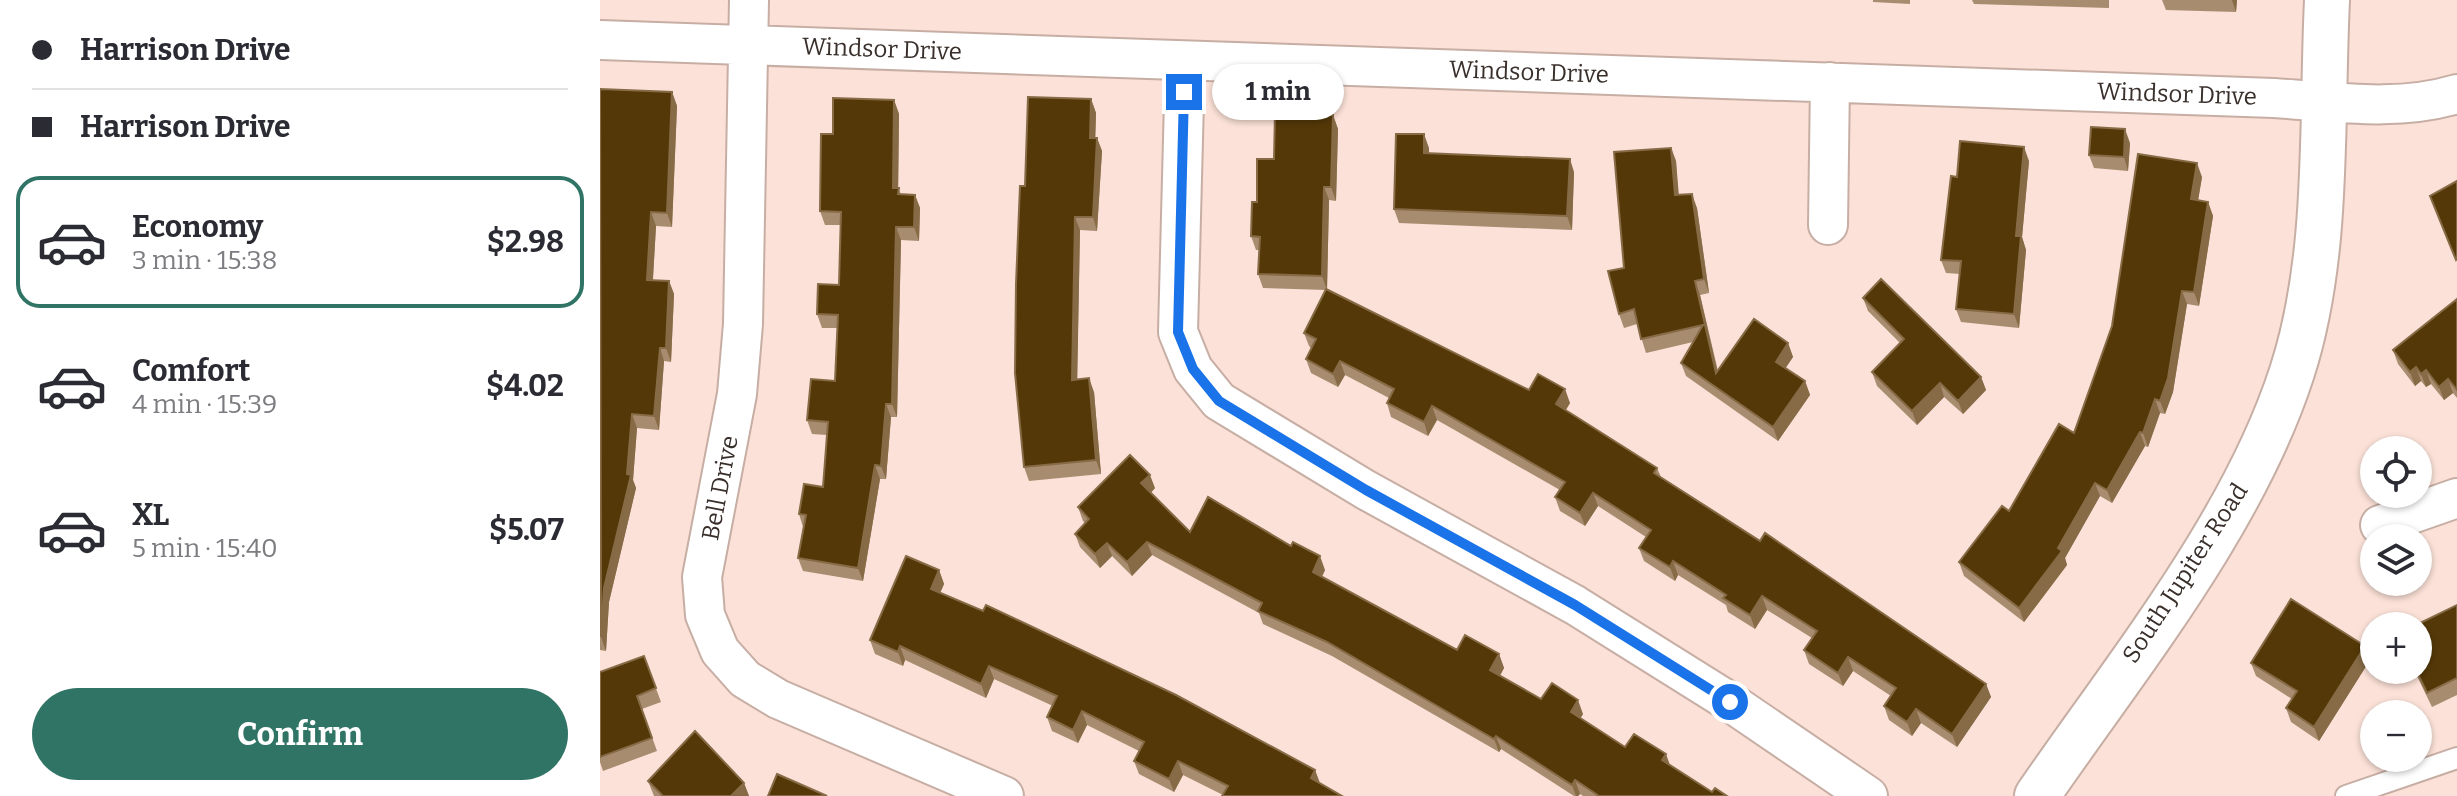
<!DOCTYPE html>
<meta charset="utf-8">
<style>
body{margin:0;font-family:Bitter,serif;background:#f2f2f3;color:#2b2b33;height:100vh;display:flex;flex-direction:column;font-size:30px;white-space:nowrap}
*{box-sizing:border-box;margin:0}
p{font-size:26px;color:#7c7c81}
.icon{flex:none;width:44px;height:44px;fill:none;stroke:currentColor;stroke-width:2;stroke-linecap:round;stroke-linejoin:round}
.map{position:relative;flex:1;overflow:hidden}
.details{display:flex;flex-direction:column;background:#fff;width:600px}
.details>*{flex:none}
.top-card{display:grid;align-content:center;height:176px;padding:0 32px;background:#fff}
.controls{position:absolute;left:1760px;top:436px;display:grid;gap:16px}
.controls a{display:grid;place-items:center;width:72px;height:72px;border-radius:50%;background:#fff;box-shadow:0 2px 6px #0004;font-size:40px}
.end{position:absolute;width:36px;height:36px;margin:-18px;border:10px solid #1a73e8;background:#fff;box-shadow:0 0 0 4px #fff}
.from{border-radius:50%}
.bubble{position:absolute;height:56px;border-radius:28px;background:#fff;box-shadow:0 2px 6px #0004;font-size:26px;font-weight:700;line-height:56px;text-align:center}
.top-card b{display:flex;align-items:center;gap:28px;height:76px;font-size:30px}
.top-card b+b{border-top:2px solid #e1e1e2}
.top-card i{width:20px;height:20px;background:#2b2b33}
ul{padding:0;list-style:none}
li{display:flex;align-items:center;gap:24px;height:132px;margin:0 16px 12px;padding:0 16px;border:4px solid transparent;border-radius:24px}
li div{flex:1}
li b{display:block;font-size:30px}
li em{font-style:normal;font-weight:700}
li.current{border-color:#307466}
li>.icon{width:72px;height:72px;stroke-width:1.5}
.primary-button{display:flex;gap:16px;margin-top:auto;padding:16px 32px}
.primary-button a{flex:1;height:92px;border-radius:48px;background:#307466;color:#fff;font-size:32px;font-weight:700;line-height:92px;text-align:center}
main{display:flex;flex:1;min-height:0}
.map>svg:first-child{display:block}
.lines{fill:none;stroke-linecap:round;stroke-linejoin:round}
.service-casing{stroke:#c7aea4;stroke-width:24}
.minor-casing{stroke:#c7aea4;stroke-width:42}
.tertiary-casing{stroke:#c7aea4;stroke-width:48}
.service{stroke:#fff;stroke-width:20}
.minor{stroke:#fff;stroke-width:38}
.tertiary{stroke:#fff;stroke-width:44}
.wall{fill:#a88c70}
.shaded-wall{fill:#866b46}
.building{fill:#543808;stroke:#866b46;stroke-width:2}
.route{stroke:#1a73e8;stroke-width:10}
.labels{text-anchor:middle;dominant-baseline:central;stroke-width:8;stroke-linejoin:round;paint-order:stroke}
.street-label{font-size:24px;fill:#392f2b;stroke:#fff}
</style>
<main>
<section class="details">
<div class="top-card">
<b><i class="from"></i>Harrison Drive</b>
<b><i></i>Harrison Drive</b>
</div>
<ul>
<li class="current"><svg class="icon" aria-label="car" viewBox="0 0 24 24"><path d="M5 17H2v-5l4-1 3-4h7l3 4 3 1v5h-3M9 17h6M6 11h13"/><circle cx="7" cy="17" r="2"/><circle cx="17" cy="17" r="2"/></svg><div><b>Economy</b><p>3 min · 15:38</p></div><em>$2.98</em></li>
<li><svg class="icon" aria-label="car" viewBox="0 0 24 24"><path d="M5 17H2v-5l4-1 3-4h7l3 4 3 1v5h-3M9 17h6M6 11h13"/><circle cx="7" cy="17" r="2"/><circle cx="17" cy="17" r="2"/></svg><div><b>Comfort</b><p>4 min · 15:39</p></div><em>$4.02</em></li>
<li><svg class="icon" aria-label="car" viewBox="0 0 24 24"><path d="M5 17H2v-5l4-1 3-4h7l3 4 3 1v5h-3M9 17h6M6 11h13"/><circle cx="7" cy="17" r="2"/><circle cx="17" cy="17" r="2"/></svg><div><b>XL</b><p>5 min · 15:40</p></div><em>$5.07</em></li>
</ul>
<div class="primary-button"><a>Confirm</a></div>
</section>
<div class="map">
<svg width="1857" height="796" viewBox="0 0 1857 796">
<rect width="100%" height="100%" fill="#fbe1d7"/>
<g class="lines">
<!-- service casing -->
<g class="service-casing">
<path id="service" d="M1746 796 1857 758"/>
</g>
<!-- minor casing -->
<g class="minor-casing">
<path id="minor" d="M149 0 143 324 137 394 102 577 105 615 120 651 145 679 178 699 404 796
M0 40 1674 98C1736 102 1797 112 1857 94
M585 62 578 332 593 369 619 401 766 490 975 605 1130 702 1268 796
M1228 225 1230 82
M1780 525 1857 498"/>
</g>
<!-- tertiary casing -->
<g class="tertiary-casing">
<path id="tertiary" d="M1437 796C1527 665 1643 524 1692 372 1730 255 1721 122 1727 0"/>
</g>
<!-- service -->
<use href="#service" class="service"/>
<!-- minor -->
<use href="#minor" class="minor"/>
<!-- tertiary -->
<use href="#tertiary" class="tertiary"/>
</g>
<!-- wall -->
<path class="wall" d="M1273 0H1310V4L1273 2Z
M1372 0H1509V8L1374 4Z
M1562 0H1637L1636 12 1566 10Z
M0 89 72 92 77 106 72 227 56 226 53 280 69 281 74 294 71 362 64 361 59 430 37 428 33 480 36 488 9 602 6 651 0 650Z
M491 99 496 113 495 138H497L502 151 497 231 480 230 477 380 494 392 501 474 429 481 424 467 425 186Z
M294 100 299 114 298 188 301 194 315 195 320 208 319 241 301 240 297 417H291L286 479H280L263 581 203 571 198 558 203 527 199 514 223 487 227 435 212 434 207 420 235 381 237 328H222L217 314 239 285 241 225H225L220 211 233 134Z
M733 115 738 129 736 201 729 200 727 290 929 390 970 403 966 410 1057 468 1061 477 1386 684 1391 697 1357 747 1321 723 1312 736 1289 720 1284 706 1291 696 1253 671 1243 686 1209 664 1204 650 1212 638 1167 610 1155 629 1128 612 1126 605 1078 575 1075 581 1044 561 1039 548 1046 537 998 506 985 526 960 511 955 497 960 490 837 420 828 436 791 417 787 403 789 398 745 375 738 387 711 373 706 359 711 348 709 346 704 333 726 290 663 288 658 274 659 250H656L651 236 657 202 674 159Z
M1530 143 1528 171 1494 168 1489 155Z
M829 148V153L974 172 972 230 799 223 794 209Z
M1071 148 1076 161 1078 195 1097 208 1109 293 1100 295 1118 371 1188 343 1193 357 1185 368 1205 381 1210 395 1178 441 1086 376 1081 363 1093 342 1046 353 1037 324 1024 328 1019 314 1024 268Z
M1429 161 1422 237 1426 250 1419 328 1361 322 1356 309 1360 274 1346 273 1341 260 1357 177Z
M1602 177 1598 200 1608 202 1613 216 1599 306 1587 304 1573 392 1565 414 1560 413 1548 447 1545 446 1512 503 1500 496 1465 558 1467 565 1424 622 1364 576 1359 562 1409 511 1474 433Z
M1263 298 1381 377 1386 390 1363 414 1344 397 1317 425 1277 386 1272 372 1300 343 1268 311Z
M1857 299V398L1853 393 1844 400 1831 384 1826 387 1821 381 1815 386 1798 364 1793 350Z
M555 488 551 493 590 532 725 570 722 577 857 650 899 654 904 668 900 676 941 699 983 714 980 719 1025 747 1070 765 1112 792 1127 796H983L980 794 978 796H974L901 749 899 752 732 656 663 624 659 613 552 555 532 576 512 556 500 568 480 547 475 534 485 523 483 521 478 507Z
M339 570 344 584 340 593 715 770 720 783 623 795 583 775 574 792 539 774 534 761 539 751 487 725 478 743 452 731 447 717 453 706 394 679 386 698 305 660 303 666 275 654 270 640Z
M1857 605V695L1832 707 1814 670H1818Z
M1765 646 1770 660 1719 741 1691 722 1686 708 1692 699 1656 676 1651 663Z
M44 656 61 702 42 709 57 751 3 771 0 762V672Z
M48 781 144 783 149 796H54Z"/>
<!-- shaded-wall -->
<path class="shaded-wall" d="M1632 0H1637L1636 12Z
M72 92 77 106 72 227 67 213Z
M491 99 496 113 495 151 490 138Z
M294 100 299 114 298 202 293 188Z
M733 115 738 129 736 201 731 187Z
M1525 129 1530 143 1528 171 1524 157Z
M824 134 829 148V167L824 153Z
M497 138 502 151 497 231 493 217Z
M1424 147 1429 161 1422 237 1426 250 1419 328 1414 314 1416 236Z
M1071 148 1076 161 1080 209 1075 195Z
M970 159 974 172 972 230 967 216Z
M1597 163 1602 177 1596 213 1591 199Z
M724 187 729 200 727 290 722 276Z
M1092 194 1097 208 1109 293 1104 279Z
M315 195 320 208 319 241 314 227Z
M1608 202 1613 216 1599 306 1594 292Z
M51 212 56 226 52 293 47 280Z
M475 217 480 230 477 394 472 380Z
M296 227 301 240 297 417 292 404Z
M69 281 74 294 71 362 66 348Z
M1095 281 1100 295 1121 387 1116 373Z
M1582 291 1587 304 1573 392 1565 414 1560 401Z
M1188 343 1193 357 1181 375 1176 362Z
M60 348 64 361 59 430 54 416Z
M740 361 745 375 738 387 733 374Z
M1816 367 1821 381 1815 386 1810 372Z
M1826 370 1831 384 1826 387 1821 374Z
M1381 377 1386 390 1363 414 1358 401Z
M489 378 494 392 501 474 496 460Z
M1848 379 1853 393 1844 400 1839 387Z
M1205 381 1210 395 1178 441 1173 427Z
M1340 383 1344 397 1317 425 1312 411Z
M965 389 970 403 961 417 956 404Z
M1555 399 1560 413 1548 447 1543 433Z
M286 404 291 417 286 479 281 466Z
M832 406 837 420 828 436 824 422Z
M32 414 37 428 33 480 36 488 9 602 6 651 1 637 4 588 27 474Z
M1540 432 1545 446 1512 503 1507 490Z
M275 465 280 479 263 581 258 568Z
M550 475 555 488 546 497 541 483Z
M1495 483 1500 496 1465 558 1467 565 1424 622 1419 608 1458 548Z
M993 493 998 506 985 526 980 513Z
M547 542 552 555 532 576 527 562Z
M507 543 512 556 500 568 495 554Z
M720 556 725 570 717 586 713 572Z
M1073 561 1078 575 1075 581 1070 567Z
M339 570 344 584 336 602 331 589Z
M1162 596 1167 610 1155 629 1150 615Z
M300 646 305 660 303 666 298 652Z
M1765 646 1770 660 1719 741 1714 727Z
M899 654 904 668 895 684 890 670Z
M1248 657 1253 671 1243 686 1238 673Z
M389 666 394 679 386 698 381 684Z
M1386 684 1391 697 1357 747 1352 734Z
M978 700 983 714 975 726 971 712Z
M1316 709 1321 723 1312 736 1307 722Z
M482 711 487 725 478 743 473 730Z
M896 736 901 749 899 752 894 739Z
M1066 754 1071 768 1062 760Z
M578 761 583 775 574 792 569 779Z
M715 770 720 784 711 778Z
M975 780 980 794 978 796H976L972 785Z
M144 783 149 796H131Z"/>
<!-- building -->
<path class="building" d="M0 89 72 92 67 213 51 212 47 280 69 281 66 348H60L54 416 32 414 27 474 31 475 4 588 1 637Z
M428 97 491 99 490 138H497L493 217H475L472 380 489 378 496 460 424 467 415 373 416 284 420 186H425Z
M233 98 294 100 293 188H299L298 194 315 195 314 227H296L292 404H286L281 466 275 465 258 568 198 558 206 515 199 514 204 484 223 487 228 422 207 420 211 379 235 381 238 315 217 314 218 284 239 285 241 212 220 211 221 134H233Z
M675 114 733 115 731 187H724L722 276 658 274 660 237 651 236 652 202H657V159H674Z
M1491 127 1525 129 1524 157 1489 155Z
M796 134H824V153L970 159 967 216 794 209Z
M1360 141 1424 147 1416 236H1421L1414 314 1356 309 1361 261 1341 260 1351 176 1357 177Z
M1071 148 1075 195 1092 194 1104 279 1095 281 1116 373 1154 319 1188 343 1176 362 1205 381 1173 427 1081 363 1103 325 1041 339 1034 309 1019 314 1008 271 1024 268 1014 152Z
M1538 154 1597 163 1591 199 1608 202 1594 292 1582 291 1568 378 1560 401 1555 399 1543 433 1540 432 1507 490 1495 483 1458 548 1462 551 1419 608 1359 562 1402 506 1409 511 1459 424 1474 433 1512 326Z
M1857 181V259L1856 260 1830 196Z
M1281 279 1381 377 1358 401 1340 383 1312 411 1272 372 1304 339 1263 298Z
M726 289 929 390 938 374 965 389 956 404 1057 468 1054 473 1160 541 1165 533 1386 684 1352 734 1316 709 1307 722 1284 706 1296 688 1248 657 1238 673 1204 650 1217 631 1162 596 1150 615 1123 598 1126 595 1073 561 1070 567 1039 548 1051 530 993 493 980 513 955 497 965 482 832 406 824 422 787 403 794 389 740 361 733 374 706 359 716 339 704 333Z
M1857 299V390L1848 379 1839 387 1826 370 1821 374 1816 367 1810 372 1793 350Z
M530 455 550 475 541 483 590 532 608 497 691 546 693 542 720 556 713 572 857 650 865 635 899 654 890 670 941 699 952 683 978 700 971 712 1025 747 1034 734 1066 754 1062 760 1112 792 1115 788 1127 796H999L975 780 972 785 896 736 894 739 727 642 658 611 662 603 547 542 527 562 507 543 495 554 475 534 489 519 478 507Z
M306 556 339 570 331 589 383 611 386 605 576 695 715 770 711 778 742 796H622L628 786 578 761 569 779 534 761 544 742 482 711 473 730 447 717 457 696 389 666 381 684 300 646 298 652 270 640Z
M1691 599 1765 646 1714 727 1686 708 1697 691 1651 663Z
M1857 605V678L1827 693 1816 670H1818V626H1814Z
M44 656 56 688 37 696 52 738 0 757V672Z
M95 731 144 783 131 796H63L48 781Z
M177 774 227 796H168Z"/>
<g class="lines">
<!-- route -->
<path class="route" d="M584 92 578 332 593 369 619 401 766 490 975 605 1130 702"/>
</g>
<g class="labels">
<!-- street labels -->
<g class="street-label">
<text transform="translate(282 49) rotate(2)">Windsor Drive</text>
<text transform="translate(929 72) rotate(2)">Windsor Drive</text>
<text transform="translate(1577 94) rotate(2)">Windsor Drive</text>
<text transform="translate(120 488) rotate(-79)">Bell Drive</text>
<text transform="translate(1585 573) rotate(-57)">South Jupiter Road</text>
</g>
</g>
</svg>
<div class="controls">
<a><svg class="icon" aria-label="locate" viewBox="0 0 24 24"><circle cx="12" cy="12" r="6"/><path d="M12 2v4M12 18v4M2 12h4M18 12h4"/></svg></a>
<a><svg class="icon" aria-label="layers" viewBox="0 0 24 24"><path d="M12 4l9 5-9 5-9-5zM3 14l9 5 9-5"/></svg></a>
<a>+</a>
<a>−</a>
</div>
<i class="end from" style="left:1130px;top:702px"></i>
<i class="end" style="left:584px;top:92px"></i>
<div class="bubble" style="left:612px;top:64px;width:132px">1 min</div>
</div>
</main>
